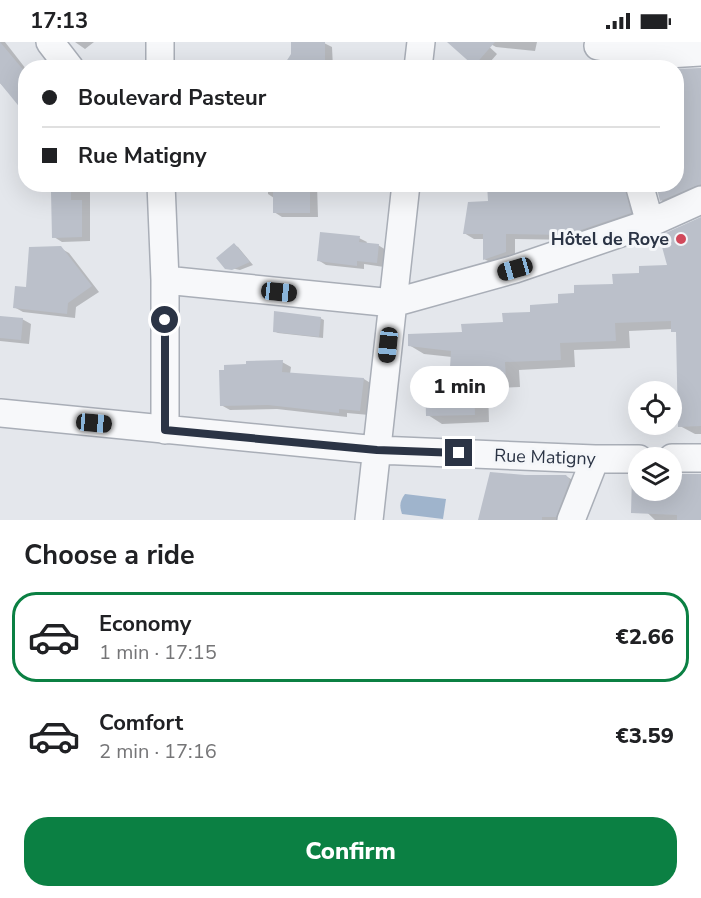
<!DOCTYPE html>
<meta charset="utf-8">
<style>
body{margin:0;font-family:"Nunito Sans",sans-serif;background:#f6f6f6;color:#202124;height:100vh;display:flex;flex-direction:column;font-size:22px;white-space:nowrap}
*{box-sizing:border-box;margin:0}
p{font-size:20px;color:#757577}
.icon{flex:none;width:33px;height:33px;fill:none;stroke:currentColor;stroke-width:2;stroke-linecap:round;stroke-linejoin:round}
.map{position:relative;height:478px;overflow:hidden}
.details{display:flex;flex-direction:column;background:#fff;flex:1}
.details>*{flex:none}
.hud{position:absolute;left:18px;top:18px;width:666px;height:132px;border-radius:24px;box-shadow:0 6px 24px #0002;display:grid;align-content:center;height:132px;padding:0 24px;background:#fff}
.controls{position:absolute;left:628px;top:339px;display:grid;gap:12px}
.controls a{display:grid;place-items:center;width:54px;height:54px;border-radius:50%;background:#fff;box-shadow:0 6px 24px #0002;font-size:30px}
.end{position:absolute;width:27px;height:27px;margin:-14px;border:8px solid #2b3445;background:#fff;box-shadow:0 0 0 3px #fff}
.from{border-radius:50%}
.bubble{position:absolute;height:42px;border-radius:21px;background:#fff;box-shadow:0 6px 24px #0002;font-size:20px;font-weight:800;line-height:42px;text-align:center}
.car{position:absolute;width:18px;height:36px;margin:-18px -9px;border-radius:8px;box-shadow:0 0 4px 2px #0007;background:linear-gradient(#222 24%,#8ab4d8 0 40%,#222 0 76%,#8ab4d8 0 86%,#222 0)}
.hud b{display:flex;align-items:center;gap:21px;height:57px;font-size:22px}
.hud b+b{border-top:2px solid #e0e0e0}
.hud i{width:15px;height:15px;background:#202124}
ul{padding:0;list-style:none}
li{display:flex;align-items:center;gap:18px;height:90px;margin:0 12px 9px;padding:0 12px;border:3px solid transparent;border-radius:24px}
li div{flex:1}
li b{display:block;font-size:22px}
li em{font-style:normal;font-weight:800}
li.selected{border-color:#0b8043}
li>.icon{width:54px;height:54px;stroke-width:1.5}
h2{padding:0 24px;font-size:27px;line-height:72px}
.button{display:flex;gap:12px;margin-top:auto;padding:12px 24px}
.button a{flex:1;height:69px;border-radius:24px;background:#0b8043;color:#fff;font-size:24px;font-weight:800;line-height:69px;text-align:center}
.status{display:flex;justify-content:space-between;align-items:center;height:42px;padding:0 30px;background:#fff;direction:ltr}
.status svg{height:16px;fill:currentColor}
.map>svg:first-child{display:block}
.water{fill:#9fb4cc}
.shadow{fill:#0003}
.building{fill:#bbc0ca}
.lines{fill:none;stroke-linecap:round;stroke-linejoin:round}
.street-casing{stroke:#a9aeb7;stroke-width:30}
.street{stroke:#f7f8fa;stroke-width:27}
.route{stroke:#2b3445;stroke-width:8}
.poi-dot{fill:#d1495b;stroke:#f4f6f9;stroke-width:2}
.labels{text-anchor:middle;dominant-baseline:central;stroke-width:6;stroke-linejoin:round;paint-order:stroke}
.poi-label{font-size:18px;font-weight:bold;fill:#2b3445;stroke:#f4f6f9;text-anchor:end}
.street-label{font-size:18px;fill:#2b3445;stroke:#f4f6f9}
</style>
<div class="status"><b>17:13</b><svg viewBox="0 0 49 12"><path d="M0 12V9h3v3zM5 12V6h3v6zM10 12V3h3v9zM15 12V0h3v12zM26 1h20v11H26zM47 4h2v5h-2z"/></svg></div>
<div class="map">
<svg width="701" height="478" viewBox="0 0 701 478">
<rect width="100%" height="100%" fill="#e4e7ec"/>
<!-- water -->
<path class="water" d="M405 452 446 457 443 477 402 472C399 463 400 459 405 452Z"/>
<!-- shadow -->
<path class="shadow" d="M0 0H5L26 27V70L0 41Z
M75 0H94L85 7Z
M456 0H484L497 12 485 26H480L475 22Z
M487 0H537L535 9 496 5Z
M324 1 332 5 333 26H288Z
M701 113V149L671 164 661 158Z
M52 142H90V199L62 200 54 195Z
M268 142H317L318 175H282L274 170V156L268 152Z
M619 142 627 147 639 176 576 198 515 197V215L494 222 484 217V197H474L464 191 490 160Z
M359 196 367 200 366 202 378 203 386 208 384 225 364 222V227L326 223 318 218Z
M234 203 238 205 253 223 240 228 226 225Z
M60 206 69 211 99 250 76 265 75 276 23 270 14 265Z
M701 240V392H695L680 384 678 292 673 287 629 289 630 306 574 308 575 325 519 328 520 345 488 346 489 380 442 382 428 373 450 343 452 315 424 312 409 303 504 282 560 263Z
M0 276 22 277 31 282 29 302 0 299Z
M320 276 324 278 323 296 278 291 274 289Z
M282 320 291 325 290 332 364 337 372 342 369 373 347 371V375L277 367 230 368 221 363Z
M672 433H701V478H655L633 457 639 434V448H672Z
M525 434H566L574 439 564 478H480Z"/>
<!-- building -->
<path class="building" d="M0 0 26 31V73L0 41Z
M291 0H325V26H282L291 12Z
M447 0H495L474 24Z
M701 26V142L660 159 656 142H676V27Z
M273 142H310V171H273Z
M487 142H624L631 171 566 193 506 192V210L483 218V192H463L468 160 488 159Z
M51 150H71V158H82V195L52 196Z
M701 175V384L678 385 676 290H671V279L615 281 616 299 560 301 561 318 505 320 506 337 474 338 475 373 426 374 425 340 449 342 451 309 408 304V292L462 290 461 282 503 280 502 271 530 270V263L558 261V252L574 251V243L613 242 612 232 639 231V224L667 223 659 194Z
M320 190 360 194 359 200 379 202 377 221 357 219V224L317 219Z
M234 201 250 220 232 228 225 227 216 216Z
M61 204 92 244 68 261 67 272 13 266 15 244 26 245 29 205Z
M274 269 321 275 319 295 273 290Z
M0 274 23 276 21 298 0 296Z
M283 318 282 330 364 336 360 369 339 367V371L268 363 220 364 219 328H224V323L246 322V319Z
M490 430 525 433H566L570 438 556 475H542V478H478Z
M672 432H701V478H677V473L631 471 632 433H639V448H672Z"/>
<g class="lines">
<!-- street casing -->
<g class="street-casing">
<path id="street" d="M50 0 70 26
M598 4 652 13 701 10
M160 26V0
M418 26 421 0
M161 142 165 238V388
M639 142 650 181
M165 238 393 261 515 227 650 181 701 158
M0 371 377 408 595 417H639
M672 416H701
M369 478 406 142
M571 478 595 417"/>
</g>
<!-- street -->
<use href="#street" class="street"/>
</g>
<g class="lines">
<!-- route -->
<path class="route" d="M165 278V388L377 408 459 411"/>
</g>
<!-- markers -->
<circle class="poi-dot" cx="681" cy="197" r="6"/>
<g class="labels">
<!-- poi labels -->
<g class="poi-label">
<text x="669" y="197">Hôtel de Roye</text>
</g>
<!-- street labels -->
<g class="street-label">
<text transform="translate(545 415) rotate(2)">Rue Matigny</text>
</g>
</g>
</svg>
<div class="controls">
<a><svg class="icon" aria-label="locate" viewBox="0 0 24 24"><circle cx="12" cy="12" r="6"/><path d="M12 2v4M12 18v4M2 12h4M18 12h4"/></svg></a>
<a><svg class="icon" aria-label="layers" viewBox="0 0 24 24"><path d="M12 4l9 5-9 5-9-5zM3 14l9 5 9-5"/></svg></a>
</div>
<i class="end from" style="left:165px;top:278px"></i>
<i class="end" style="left:459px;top:411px"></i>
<div class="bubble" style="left:410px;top:324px;width:99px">1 min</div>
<i class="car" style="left:515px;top:227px;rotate:254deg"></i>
<i class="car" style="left:279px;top:250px;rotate:96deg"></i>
<i class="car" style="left:388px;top:303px;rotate:186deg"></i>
<i class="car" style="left:94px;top:381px;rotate:95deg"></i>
<div class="hud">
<b><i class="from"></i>Boulevard Pasteur</b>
<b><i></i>Rue Matigny</b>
</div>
</div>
<section class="details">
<h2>Choose a ride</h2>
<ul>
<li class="selected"><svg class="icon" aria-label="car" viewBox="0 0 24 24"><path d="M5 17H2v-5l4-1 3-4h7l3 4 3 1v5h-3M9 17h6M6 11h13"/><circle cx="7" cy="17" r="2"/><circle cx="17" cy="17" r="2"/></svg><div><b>Economy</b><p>1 min · 17:15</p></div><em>€2.66</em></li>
<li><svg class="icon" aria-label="car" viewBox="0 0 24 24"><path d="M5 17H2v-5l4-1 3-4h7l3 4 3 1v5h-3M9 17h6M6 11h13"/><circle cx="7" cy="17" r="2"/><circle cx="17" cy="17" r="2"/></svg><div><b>Comfort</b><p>2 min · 17:16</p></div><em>€3.59</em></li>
</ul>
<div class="button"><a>Confirm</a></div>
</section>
